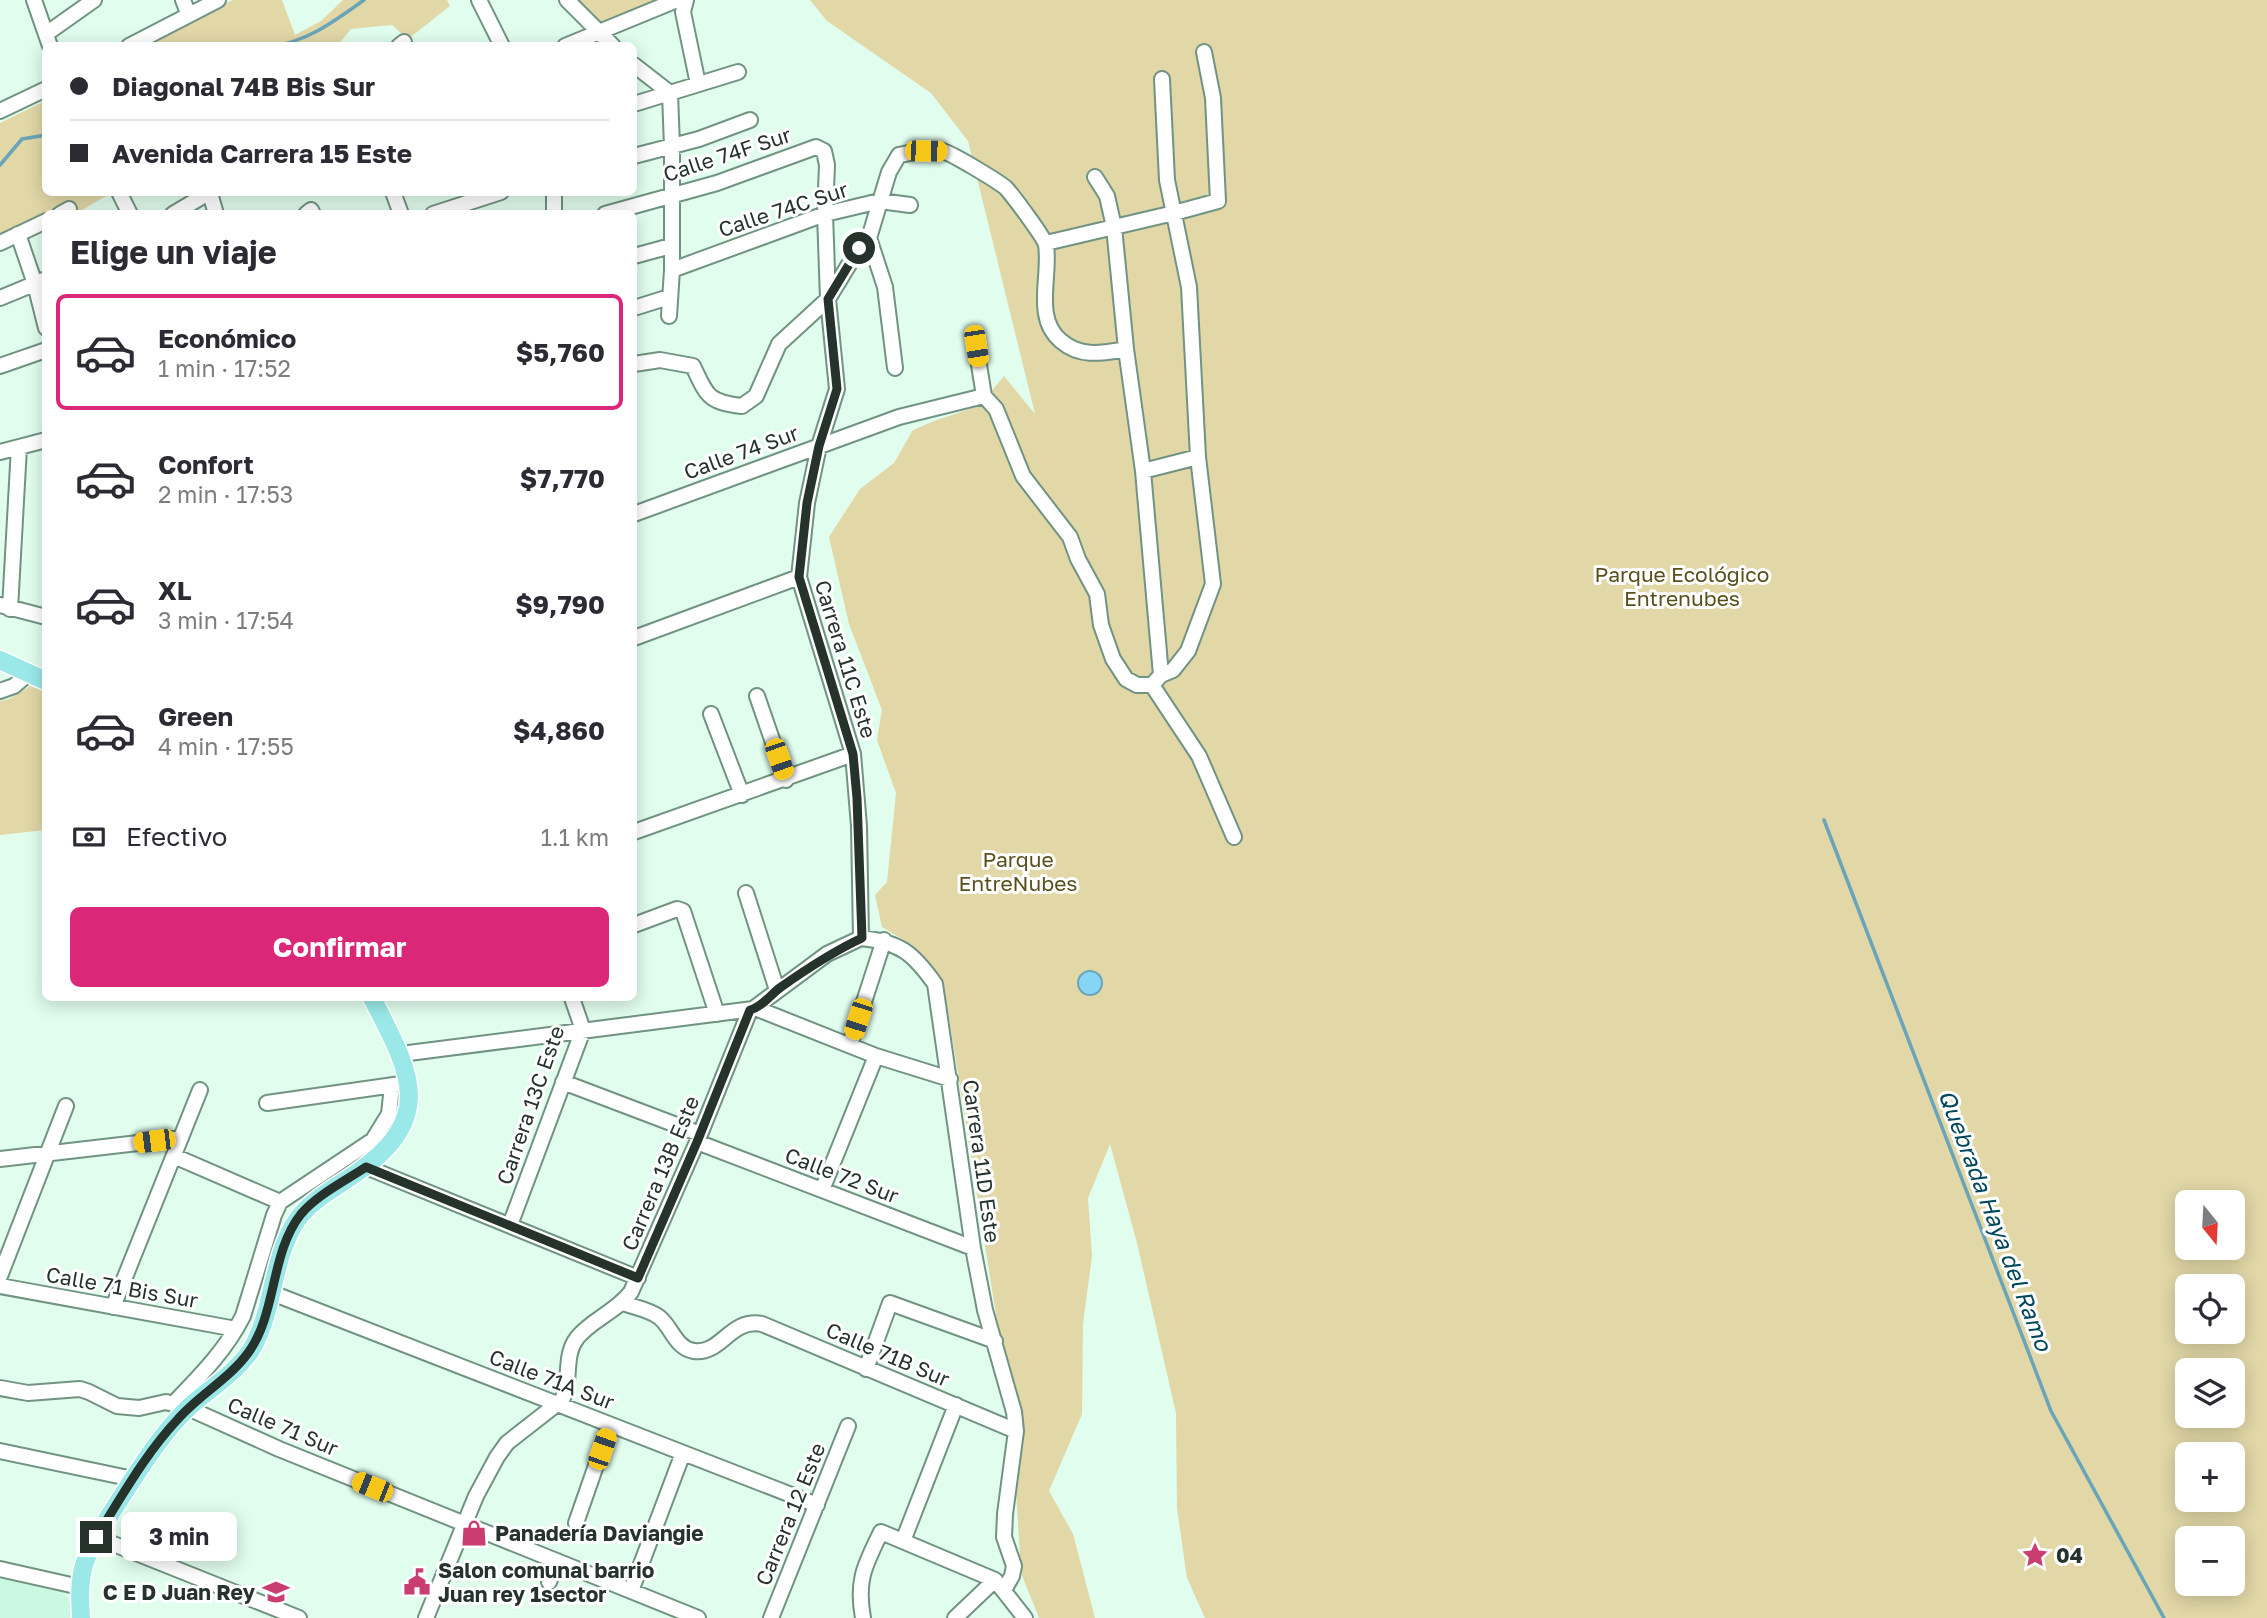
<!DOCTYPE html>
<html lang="es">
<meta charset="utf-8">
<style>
body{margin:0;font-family:"Golos Text",sans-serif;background:#f2f2f3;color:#2b2b33;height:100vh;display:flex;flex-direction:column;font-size:26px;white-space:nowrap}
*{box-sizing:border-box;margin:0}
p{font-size:23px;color:#7c7c81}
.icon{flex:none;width:38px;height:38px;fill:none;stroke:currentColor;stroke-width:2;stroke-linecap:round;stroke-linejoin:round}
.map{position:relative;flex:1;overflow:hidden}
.details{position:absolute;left:42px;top:210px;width:595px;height:791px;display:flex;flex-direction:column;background:#fff;border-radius:10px;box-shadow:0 4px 18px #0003}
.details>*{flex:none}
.banner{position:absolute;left:42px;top:42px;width:595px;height:154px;border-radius:10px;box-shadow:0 4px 18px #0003;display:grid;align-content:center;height:154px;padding:0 28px;background:#fff}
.needle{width:46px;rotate:162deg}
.buttons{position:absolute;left:2175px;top:1190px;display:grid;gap:14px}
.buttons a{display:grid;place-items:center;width:70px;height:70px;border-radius:10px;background:#fff;box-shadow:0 4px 18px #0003;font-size:35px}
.end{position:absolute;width:32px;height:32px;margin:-16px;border:9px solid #25332c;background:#fff;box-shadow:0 0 0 4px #fff}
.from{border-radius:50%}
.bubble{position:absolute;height:49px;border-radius:10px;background:#fff;box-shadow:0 4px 18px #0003;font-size:23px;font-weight:700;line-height:49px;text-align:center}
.car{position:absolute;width:21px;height:42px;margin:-21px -10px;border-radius:9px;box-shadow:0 0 5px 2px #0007;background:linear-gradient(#f5c518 24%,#345 0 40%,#f5c518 0 76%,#345 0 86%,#f5c518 0)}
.banner b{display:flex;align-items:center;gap:24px;height:66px;font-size:26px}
.banner b+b{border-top:2px solid #e1e1e2}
.banner i{width:18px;height:18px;background:#2b2b33}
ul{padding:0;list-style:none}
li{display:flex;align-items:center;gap:21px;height:116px;margin:0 14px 10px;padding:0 14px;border:4px solid transparent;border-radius:10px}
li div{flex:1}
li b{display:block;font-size:26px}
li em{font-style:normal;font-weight:700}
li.selected{border-color:#db2777}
li>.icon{width:63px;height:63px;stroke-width:1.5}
h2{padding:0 28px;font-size:32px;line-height:84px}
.pay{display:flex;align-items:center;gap:18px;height:77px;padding:0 28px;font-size:26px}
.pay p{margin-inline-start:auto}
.button{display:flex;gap:14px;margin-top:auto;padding:14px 28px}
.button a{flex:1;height:80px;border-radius:10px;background:#db2777;color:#fff;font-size:28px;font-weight:700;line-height:80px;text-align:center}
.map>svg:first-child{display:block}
.built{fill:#cbf8e0}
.green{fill:#e1d7a7;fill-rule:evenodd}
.water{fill:#87d5f5;stroke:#6aa4b9;stroke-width:2}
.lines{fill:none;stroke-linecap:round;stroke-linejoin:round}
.stream{stroke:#6aa4b9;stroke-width:3.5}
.minor-casing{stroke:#719381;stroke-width:18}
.major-casing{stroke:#fff;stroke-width:21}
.minor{stroke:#fff;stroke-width:14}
.major{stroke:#9ae9e8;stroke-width:18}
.route{stroke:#25332c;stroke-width:9}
.labels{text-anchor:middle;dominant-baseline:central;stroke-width:6;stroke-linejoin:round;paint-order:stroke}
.street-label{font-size:21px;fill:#25332c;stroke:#fff}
.park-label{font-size:21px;fill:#594f1b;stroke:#fff}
.poi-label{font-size:21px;font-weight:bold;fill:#25332c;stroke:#fff;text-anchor:start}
.water-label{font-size:23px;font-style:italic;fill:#00475c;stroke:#fff}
</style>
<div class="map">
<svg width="2267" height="1618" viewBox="0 0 2267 1618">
<rect width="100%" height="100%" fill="#e0fded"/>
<!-- built -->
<path class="built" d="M0 1578 62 1592 70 1600 71 1618H0Z"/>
<!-- green -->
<path class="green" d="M233 0H282L295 35 321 21 343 0H447L450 6 408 39 392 25 351 29 338 45 145 46 182 23Z
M575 0H663L601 26Z
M810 0H2267V1618H1205L1187 1578 1177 1508 1176 1413 1137 1243 1110 1144 1088 1198 1092 1256 1083 1324 1082 1414 1049 1491 1073 1534 1095 1618H1039L1021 1573 1016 1491 1022 1424 1000 1340 948 1011 937 974 912 945 882 927 875 895 887 882 896 793 877 740 882 710 849 624 829 537 860 489 894 463 913 430 934 421 979 406 1004 376 1035 414 968 141 931 93 827 21ZM2188 1202H2233V1248H2188ZM2188 1286H2233V1332H2188ZM2188 1370H2233V1416H2188ZM2188 1454H2233V1500H2188ZM2188 1538H2233V1584H2188Z
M45 101 46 192 111 193 77 213H74L69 205 52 213 46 214 45 217 0 240V123Z
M30 686 45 692V830L0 835V701L9 699Z"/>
<!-- water -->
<path class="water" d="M1078 983a12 12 0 1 1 24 0a12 12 0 1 1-24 0Z"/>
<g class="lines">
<!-- stream -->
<path class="stream" d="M271 46C306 43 336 20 364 0
M0 165 22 139 46 135
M1824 820 2051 1411 2164 1618"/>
<!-- minor casing -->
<g class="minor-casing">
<path id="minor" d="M34 0 50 46
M183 0 188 13
M479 0 502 46
M567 0 613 46
M686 0 683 12 698 84
M46 34 94 0
M129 46 218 0
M399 46 404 42
M565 46 677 0
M634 65 670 93 672 147V270L669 316
M634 104 738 72
M0 111 46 89
M634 156 699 139 750 120
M1095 177 1107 196 1114 227 1126 349 1143 471 1161 675
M119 192 130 214
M393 192 401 214
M554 192V214
M210 193 216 214
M60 214 69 209
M173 214 210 192
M306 214 311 210 313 214
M433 214 501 192
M605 214 717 183 816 147 824 151 827 165 825 214 828 299 837 389 819 446 807 503 799 577 853 754 859 826 861 938
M18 234 35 284 46 328
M869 238 885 287 895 368
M0 243 46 221
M1046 243 1174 213 1218 201 1213 98 1204 52
M634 256 671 246
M672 270 825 214 880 201 910 205
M0 298 46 279
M634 308 669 297
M976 346 984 396 996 409 1023 476 1070 537 1078 559 1097 594 1101 625 1113 659 1126 679 1137 685H1152
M634 364 660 360 693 366C707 396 708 402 742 406L756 396 779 344 828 299 859 248 869 238 889 172 899 155C912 153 928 148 942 151 950 152 999 182 1006 188 1013 196 1044 237 1046 245 1051 276 1033 318 1061 341 1081 358 1102 353 1126 349
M0 366 46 350
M0 452 46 440
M1143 471 1198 457
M634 514 899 417 984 396
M0 605 46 617
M10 609 19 447
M634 638 799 577
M1152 685 1161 675 1173 670 1188 651 1213 584 1198 457 1189 287 1167 180 1162 79
M1152 685 1199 756 1234 837
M0 691 14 686 28 674
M757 696 786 780
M711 714 742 795
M634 832 853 754
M746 893 777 990
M634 925 677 909 683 911 717 1014
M861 938C900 942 913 953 935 984L973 1248 985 1310 1014 1412 1016 1431 1005 1514 1004 1537 1014 1566 1012 1576 1004 1590
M755 1008 876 1056 950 1079
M850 1045 884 940
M401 1054 753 1009 827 954 861 938
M563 1082 700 1134
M267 1103 401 1084
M697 1142 973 1248
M174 1156 280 1202
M0 1159 181 1138
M366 1167 638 1278
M822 1190 876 1056
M510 1225 583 1030 572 998
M0 1276 66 1106
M0 1286 236 1329
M272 1293 817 1505
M623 1303C634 1307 650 1310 659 1317 672 1327 675 1348 694 1351 721 1355 730 1318 762 1324L1016 1431
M113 1307 200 1090
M866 1369 890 1303 995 1341
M0 1388 28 1393 80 1389 89 1392 117 1406 139 1408 166 1402 188 1408 279 1449 698 1618
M174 1403C200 1376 226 1350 243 1316L274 1215 280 1202 373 1140 389 1114 392 1086
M0 1451 133 1479
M576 1523 610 1425
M96 1537 299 1618
M903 1541 956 1405
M0 1569 80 1587
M549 1582 557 1561
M631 1591 683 1453
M426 1618 476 1496 497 1457 507 1443 562 1400C572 1381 563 1356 577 1338 591 1320 616 1312 631 1292L697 1142 750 1010
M771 1618 848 1426
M863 1618C856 1580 865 1565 881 1532L995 1580 1025 1618
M955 1618 995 1580"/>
</g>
<!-- major casing -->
<g class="major-casing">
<path id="major" d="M0 660 46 681
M81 1618C80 1600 79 1582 84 1565 92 1540 108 1518 122 1496 142 1465 162 1433 189 1407 209 1389 236 1373 251 1350 275 1310 271 1259 297 1220 311 1200 335 1188 355 1174 438 1117 410 1072 372 998"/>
</g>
<!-- minor -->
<use href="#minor" class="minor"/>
<!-- major -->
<use href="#major" class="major"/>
</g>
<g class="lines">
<!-- route -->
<path class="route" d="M96 1537C121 1498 145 1454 178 1419 199 1395 229 1379 248 1353 277 1314 270 1253 301 1214 317 1195 345 1181 366 1167L638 1278 697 1142 750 1010C762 1007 771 994 781 987 808 968 832 952 862 938L857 798 853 754 799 577 807 503 819 446 837 389 828 299 859 248"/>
</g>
<!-- icons -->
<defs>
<g id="shop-bare" transform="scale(2.1)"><path d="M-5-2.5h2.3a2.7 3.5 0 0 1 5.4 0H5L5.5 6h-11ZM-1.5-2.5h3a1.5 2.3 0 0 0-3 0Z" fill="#c93d71" stroke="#fff" stroke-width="2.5" paint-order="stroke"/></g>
<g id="sight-bare" transform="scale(2.1)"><path d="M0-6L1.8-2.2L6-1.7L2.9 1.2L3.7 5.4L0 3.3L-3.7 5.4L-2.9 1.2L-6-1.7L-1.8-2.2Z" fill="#c93d71" stroke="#fff" stroke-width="2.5" paint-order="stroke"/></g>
<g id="civic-bare" transform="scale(2.1)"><path d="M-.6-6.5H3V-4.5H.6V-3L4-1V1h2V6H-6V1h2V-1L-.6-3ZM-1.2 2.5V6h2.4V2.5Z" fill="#c93d71" stroke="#fff" stroke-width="2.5" paint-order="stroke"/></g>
<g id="school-bare" transform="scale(2.1)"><path d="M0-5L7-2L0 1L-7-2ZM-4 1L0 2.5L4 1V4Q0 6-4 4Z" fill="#c93d71" stroke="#fff" stroke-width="2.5" paint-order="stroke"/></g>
</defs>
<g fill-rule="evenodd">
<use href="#shop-bare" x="474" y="1533"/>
<use href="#sight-bare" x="2035" y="1555"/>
<use href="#civic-bare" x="417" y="1582"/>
<use href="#school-bare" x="276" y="1592"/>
</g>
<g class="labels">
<!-- street labels -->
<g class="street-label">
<text transform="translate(727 154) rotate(-18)">Calle 74F Sur</text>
<text transform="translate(783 209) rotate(-18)">Calle 74C Sur</text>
<text transform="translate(741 452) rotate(-20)">Calle 74 Sur</text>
<text transform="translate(846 659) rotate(73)">Carrera 11C Este</text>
<text transform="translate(530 1105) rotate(-71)">Carrera 13C Este</text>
<text transform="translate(982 1161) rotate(82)">Carrera 11D Este</text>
<text transform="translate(660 1173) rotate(-67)">Carrera 13B Este</text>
<text transform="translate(842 1175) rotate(21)">Calle 72 Sur</text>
<text transform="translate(122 1287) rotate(10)">Calle 71 Bis Sur</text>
<text transform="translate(888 1354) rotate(23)">Calle 71B Sur</text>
<text transform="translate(552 1379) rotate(21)">Calle 71A Sur</text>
<text transform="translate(283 1426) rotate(23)">Calle 71 Sur</text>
<text transform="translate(790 1514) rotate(-68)">Carrera 12 Este</text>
</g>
<!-- park labels -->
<g class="park-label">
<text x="1682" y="574">Parque Ecológico<tspan x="1682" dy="24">Entrenubes</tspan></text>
<text x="1018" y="859">Parque<tspan x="1018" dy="24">EntreNubes</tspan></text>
</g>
<!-- poi labels -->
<g class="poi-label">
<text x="495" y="1533">Panadería Daviangie</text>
<text x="2056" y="1555">04</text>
<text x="438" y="1570">Salon comunal barrio<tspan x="438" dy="24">Juan rey 1sector</tspan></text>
<text x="255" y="1592" text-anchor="end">C E D Juan Rey</text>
</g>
<!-- water labels -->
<g class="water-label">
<text transform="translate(1996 1220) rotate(69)">Quebrada Haya del Ramo</text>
</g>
</g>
</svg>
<div class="buttons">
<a><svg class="needle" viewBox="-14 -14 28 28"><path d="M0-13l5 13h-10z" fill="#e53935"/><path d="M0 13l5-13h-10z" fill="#7c7c81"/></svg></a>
<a><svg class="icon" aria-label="locate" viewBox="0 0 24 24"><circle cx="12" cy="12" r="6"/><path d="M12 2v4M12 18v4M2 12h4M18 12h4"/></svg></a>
<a><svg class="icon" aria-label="layers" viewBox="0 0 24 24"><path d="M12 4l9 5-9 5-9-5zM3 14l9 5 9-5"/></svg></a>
<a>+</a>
<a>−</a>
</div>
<i class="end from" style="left:859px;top:248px"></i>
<i class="end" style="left:96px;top:1537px"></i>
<div class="bubble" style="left:121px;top:1512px;width:116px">3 min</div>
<i class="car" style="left:926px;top:151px;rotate:91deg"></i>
<i class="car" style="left:976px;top:346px;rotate:171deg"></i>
<i class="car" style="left:779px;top:759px;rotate:161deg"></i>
<i class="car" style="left:858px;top:1019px;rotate:198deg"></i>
<i class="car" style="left:154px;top:1141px;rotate:263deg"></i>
<i class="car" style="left:602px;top:1449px;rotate:19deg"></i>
<i class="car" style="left:372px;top:1487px;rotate:292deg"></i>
<div class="banner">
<b><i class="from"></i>Diagonal 74B Bis Sur</b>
<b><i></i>Avenida Carrera 15 Este</b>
</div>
<section class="details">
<h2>Elige un viaje</h2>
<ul>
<li class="selected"><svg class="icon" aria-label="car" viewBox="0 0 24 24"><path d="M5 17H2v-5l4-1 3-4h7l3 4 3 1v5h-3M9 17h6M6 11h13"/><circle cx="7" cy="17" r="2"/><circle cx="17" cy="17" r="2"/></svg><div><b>Económico</b><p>1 min · 17:52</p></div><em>$5,760</em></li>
<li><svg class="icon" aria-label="car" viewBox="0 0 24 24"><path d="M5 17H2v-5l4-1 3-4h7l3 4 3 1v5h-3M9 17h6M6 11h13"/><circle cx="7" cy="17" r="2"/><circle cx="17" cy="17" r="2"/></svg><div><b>Confort</b><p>2 min · 17:53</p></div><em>$7,770</em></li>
<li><svg class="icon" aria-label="car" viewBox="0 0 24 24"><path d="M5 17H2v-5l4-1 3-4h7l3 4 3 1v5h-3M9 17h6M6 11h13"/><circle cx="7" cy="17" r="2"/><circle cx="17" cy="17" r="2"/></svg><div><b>XL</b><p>3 min · 17:54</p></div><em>$9,790</em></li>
<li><svg class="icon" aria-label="car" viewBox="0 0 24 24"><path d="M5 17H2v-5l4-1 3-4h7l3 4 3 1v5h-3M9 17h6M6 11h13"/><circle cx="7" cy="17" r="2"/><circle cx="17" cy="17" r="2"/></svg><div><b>Green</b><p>4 min · 17:55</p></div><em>$4,860</em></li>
</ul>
<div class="pay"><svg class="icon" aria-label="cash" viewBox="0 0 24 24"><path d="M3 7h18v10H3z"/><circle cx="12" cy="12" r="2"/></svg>Efectivo<p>1.1 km</p></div>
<div class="button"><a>Confirmar</a></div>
</section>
</div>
